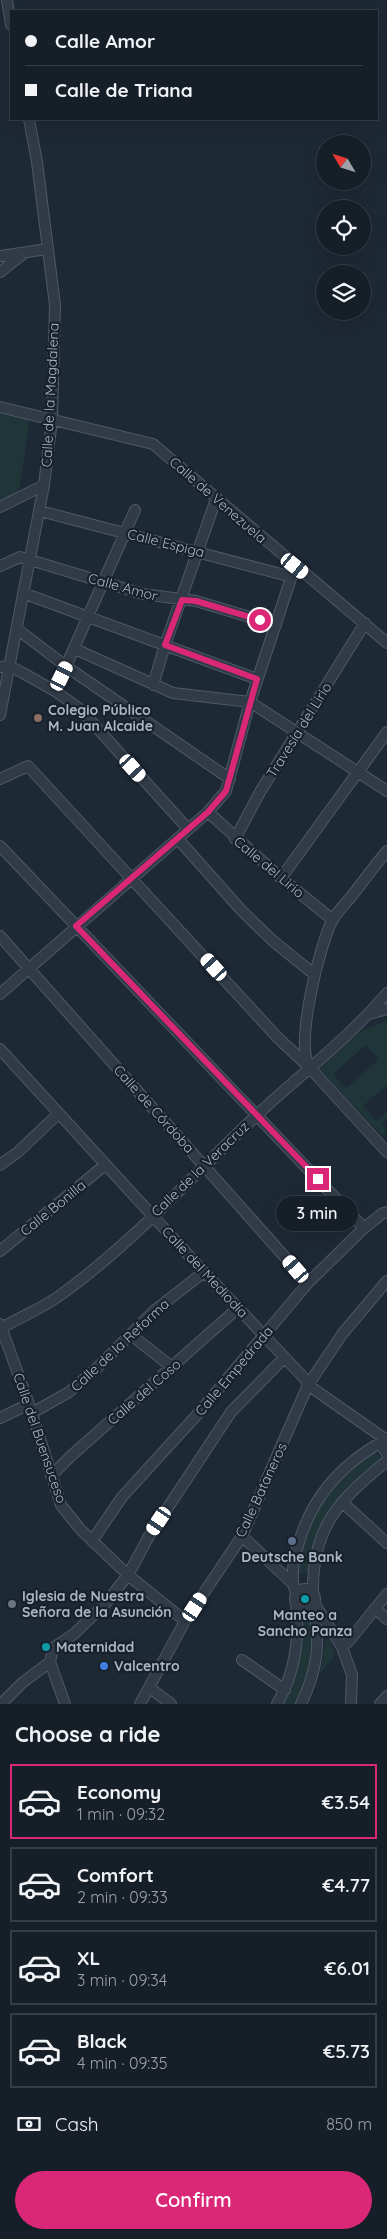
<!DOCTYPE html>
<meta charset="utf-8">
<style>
body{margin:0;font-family:Quicksand,sans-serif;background:#1f2730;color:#f1f3f6;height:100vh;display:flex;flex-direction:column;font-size:19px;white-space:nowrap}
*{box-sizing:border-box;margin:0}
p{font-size:16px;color:#9ea2a8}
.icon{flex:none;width:28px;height:28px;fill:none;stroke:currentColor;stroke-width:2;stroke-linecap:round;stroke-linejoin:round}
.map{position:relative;height:1704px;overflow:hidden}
.side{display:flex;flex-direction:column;background:#161f28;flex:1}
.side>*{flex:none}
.top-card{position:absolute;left:10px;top:10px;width:368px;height:110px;border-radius:0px;box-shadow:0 5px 20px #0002,0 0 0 1px #353d45;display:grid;align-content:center;height:110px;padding:0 15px;background:#161f28}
.needle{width:32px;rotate:308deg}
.controls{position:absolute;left:316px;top:135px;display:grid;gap:10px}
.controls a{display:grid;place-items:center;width:55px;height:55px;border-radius:50%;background:#161f28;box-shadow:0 5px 20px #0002,0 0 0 1px #353d45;font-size:25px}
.end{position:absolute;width:22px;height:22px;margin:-11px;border:6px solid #db2777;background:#fff;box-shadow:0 0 0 2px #fff}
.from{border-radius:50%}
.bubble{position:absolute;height:35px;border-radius:18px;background:#161f28;box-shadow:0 5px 20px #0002,0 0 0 1px #353d45;font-size:16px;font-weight:600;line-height:35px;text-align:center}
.car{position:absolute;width:15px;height:30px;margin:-15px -8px;border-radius:6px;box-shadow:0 0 4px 1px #0007;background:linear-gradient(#fff 24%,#345 0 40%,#fff 0 76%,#345 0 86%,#fff 0)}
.top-card b{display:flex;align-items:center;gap:18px;height:48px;font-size:19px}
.top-card b+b{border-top:1px solid #353d45}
.top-card i{width:12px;height:12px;background:#f1f3f6}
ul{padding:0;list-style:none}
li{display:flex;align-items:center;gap:15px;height:75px;margin:0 10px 8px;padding:0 5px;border:2px solid #353d45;border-radius:0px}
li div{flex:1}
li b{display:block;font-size:19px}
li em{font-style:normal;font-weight:600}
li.current{border-color:#db2777}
li>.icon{width:45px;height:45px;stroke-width:1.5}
h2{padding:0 15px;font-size:22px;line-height:60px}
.pay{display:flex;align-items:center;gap:12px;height:55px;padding:0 15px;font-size:19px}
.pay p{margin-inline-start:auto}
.action{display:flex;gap:10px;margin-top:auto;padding:10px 15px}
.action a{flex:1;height:58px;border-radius:30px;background:#db2777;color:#fff;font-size:20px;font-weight:600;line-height:58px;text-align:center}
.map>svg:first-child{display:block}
.green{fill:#203537;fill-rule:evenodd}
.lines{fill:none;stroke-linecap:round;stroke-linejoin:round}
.minor-casing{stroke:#4f5865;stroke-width:12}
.minor{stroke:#313b47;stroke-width:10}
.route{stroke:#db2777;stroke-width:6}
.education-dot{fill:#8d6e63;stroke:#17202b;stroke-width:2}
.service-dot{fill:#5c6f8a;stroke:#17202b;stroke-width:2}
.culture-dot{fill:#0f9aa8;stroke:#17202b;stroke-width:2}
.worship-dot{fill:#6b7280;stroke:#17202b;stroke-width:2}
.shop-dot{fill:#3f7fe0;stroke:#17202b;stroke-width:2}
.labels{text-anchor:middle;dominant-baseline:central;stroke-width:4.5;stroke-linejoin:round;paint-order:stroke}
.street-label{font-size:14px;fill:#abb5c4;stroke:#17202b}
.poi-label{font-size:14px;font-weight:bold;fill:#abb5c4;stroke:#17202b;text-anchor:start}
</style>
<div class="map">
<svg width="387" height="1704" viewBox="0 0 387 1704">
<rect width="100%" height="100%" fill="#1e2936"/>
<!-- green -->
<path class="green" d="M0 408 30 418 19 492 0 502Z
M387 1021V1085L363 1106 376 1121 387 1112V1118L382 1123 386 1134 382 1136 319 1069 362 1030ZM366 1045 379 1059 346 1088 333 1074Z
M374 1450 382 1459C355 1480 331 1501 319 1533 314 1545 313 1559 310 1571L297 1575C305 1515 328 1487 374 1450Z
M300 1618H314L309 1670 296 1704H281Z
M326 1638 331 1642 335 1655 320 1674Z"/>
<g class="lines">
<!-- minor casing -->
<g class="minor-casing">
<path id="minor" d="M7 0 11 25
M0 256 47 249
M0 272 23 254
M0 407 153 444 387 643
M0 507 44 485
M40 511 292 577
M0 566 20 557 143 594 196 601 276 625
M23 593 257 679
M17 629 67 667 230 779
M75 649 173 693 250 702 387 791
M0 667 9 666 23 673 55 691 80 709 188 829
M153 685 165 645 216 499
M55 691 135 510
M0 715 44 485 52 420 55 305 37 162 29 119
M0 779 28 766 277 1037 309 1067 387 1152
M208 812 281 878 333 920
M178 839 241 910 273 941 315 975
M235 839 260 792 365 623
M0 846 364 1228
M281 878 387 732
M0 936 308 1283
M0 994 208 812 226 791 250 702 295 566
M369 1014 387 1009
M0 1049 204 1272 305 1379 308 1385 385 1439
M308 1064C297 1038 319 947 332 921 337 912 345 904 351 897 363 882 374 866 387 851
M0 1165 18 1152 58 1114
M0 1251 105 1165
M0 1324 29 1404 61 1505 80 1529 128 1575 185 1621
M0 1329C20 1317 41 1309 59 1296 131 1245 194 1174 258 1114 301 1074 349 1038 387 993
M131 1335 172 1367
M32 1413 69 1392 96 1369 154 1311 204 1272
M0 1418 29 1404
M386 1438 382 1446 387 1454
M51 1476 72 1455 238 1308
M342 1502 387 1543
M242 1536 292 1583
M92 1541 122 1497 195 1417 308 1283 364 1228 383 1213 387 1212
M295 1599a10 10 0 1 1 20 0a10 10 0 1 1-20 0Z
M313 1592C312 1527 339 1500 387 1461
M296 1593C290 1579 293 1563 297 1549 310 1499 339 1466 383 1441
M314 1603 342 1647 352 1675 351 1704
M375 1608 387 1619
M342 1647 349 1641 387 1594
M242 1660 285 1690
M50 1662 65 1704
M150 1688 171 1704
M1 1704 22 1683 50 1662 53 1648 74 1634 105 1604 128 1575 149 1536 231 1412 284 1358
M140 1704 185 1621 242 1536 308 1385 343 1333 387 1281
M277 1704C295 1673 300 1640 296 1604
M301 1704C316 1673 322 1643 313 1609
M380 1704 387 1696"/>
</g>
<!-- minor -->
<use href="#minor" class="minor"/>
</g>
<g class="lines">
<!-- route -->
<path class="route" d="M260 620 196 601 182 600 165 645 257 679 226 791 208 812 76 926 318 1179"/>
</g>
<!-- markers -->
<circle class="education-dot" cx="38" cy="718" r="5"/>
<circle class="service-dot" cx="292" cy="1541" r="5"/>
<g class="culture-dot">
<circle cx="305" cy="1599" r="5"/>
<circle cx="46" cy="1647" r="5"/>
</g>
<circle class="worship-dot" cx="12" cy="1604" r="5"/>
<circle class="shop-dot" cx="104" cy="1666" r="5"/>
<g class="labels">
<!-- street labels -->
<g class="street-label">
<text transform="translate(50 395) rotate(-87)">Calle de la Magdalena</text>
<text transform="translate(218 500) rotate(41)">Calle de Venezuela</text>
<text transform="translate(166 543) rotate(14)">Calle Espiga</text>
<text transform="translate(123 587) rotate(15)">Calle Amor</text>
<text transform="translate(299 730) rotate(-58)">Travesía del Lirio</text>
<text transform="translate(269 867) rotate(40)">Calle del Lirio</text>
<text transform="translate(154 1109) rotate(48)">Calle de Córdoba</text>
<text transform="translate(200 1169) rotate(-44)">Calle de la Veracruz</text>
<text transform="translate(53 1208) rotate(-39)">Calle Bonilla</text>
<text transform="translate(205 1272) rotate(47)">Calle del Mediodía</text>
<text transform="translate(120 1345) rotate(-43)">Calle de la Reforma</text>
<text transform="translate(234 1371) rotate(-50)">Calle Empedrada</text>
<text transform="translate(144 1392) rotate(-41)">Calle del Coso</text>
<text transform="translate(40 1438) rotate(71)">Calle del Buensuceso</text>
<text transform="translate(261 1490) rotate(-65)">Calle Bataneros</text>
</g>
<!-- poi labels -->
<g class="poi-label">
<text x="48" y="710">Colegio Público<tspan x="48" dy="16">M. Juan Alcaide</tspan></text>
<text x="292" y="1557" text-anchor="middle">Deutsche Bank</text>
<text x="22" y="1596">Iglesia de Nuestra<tspan x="22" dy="16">Señora de la Asunción</tspan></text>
<text x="305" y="1615" text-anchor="middle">Manteo a<tspan x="305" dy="16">Sancho Panza</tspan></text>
<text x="56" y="1647">Maternidad</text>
<text x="114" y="1666">Valcentro</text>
</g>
</g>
</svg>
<div class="controls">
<a><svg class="needle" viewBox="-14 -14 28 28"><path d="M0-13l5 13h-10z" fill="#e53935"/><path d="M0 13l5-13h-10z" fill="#9ea2a8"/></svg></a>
<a><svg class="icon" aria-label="locate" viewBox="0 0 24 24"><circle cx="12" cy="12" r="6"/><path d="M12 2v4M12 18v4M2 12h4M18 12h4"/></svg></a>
<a><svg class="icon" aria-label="layers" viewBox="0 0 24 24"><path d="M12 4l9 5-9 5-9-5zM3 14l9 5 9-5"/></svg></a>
</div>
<i class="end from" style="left:260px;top:620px"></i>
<i class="end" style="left:318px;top:1179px"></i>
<div class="bubble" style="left:276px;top:1196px;width:82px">3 min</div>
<i class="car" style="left:295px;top:566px;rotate:129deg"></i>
<i class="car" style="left:62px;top:676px;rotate:26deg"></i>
<i class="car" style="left:133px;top:768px;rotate:138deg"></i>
<i class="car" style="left:214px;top:967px;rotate:318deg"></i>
<i class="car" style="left:296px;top:1269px;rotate:319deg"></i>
<i class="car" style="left:159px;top:1521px;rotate:214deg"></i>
<i class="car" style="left:195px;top:1607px;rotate:33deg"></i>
<div class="top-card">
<b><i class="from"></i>Calle Amor</b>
<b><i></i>Calle de Triana</b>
</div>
</div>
<section class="side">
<h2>Choose a ride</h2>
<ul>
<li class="current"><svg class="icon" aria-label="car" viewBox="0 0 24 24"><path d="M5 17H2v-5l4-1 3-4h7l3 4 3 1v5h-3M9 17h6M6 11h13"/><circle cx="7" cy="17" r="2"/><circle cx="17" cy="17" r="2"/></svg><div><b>Economy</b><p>1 min · 09:32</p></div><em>€3.54</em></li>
<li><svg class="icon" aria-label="car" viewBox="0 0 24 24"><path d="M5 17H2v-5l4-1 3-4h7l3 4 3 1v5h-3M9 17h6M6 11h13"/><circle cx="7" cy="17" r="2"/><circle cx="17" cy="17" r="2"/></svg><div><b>Comfort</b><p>2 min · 09:33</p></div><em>€4.77</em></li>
<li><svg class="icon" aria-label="car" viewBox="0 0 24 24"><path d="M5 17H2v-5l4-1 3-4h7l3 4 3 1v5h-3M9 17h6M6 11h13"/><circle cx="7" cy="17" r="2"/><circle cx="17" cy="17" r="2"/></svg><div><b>XL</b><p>3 min · 09:34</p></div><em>€6.01</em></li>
<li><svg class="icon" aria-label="car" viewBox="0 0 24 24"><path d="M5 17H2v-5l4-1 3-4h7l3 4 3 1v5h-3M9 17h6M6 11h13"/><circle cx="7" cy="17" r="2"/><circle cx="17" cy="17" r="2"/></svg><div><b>Black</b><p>4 min · 09:35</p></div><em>€5.73</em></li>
</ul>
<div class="pay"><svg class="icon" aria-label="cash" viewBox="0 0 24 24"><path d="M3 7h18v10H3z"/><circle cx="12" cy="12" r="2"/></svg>Cash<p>850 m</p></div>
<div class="action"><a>Confirm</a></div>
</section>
